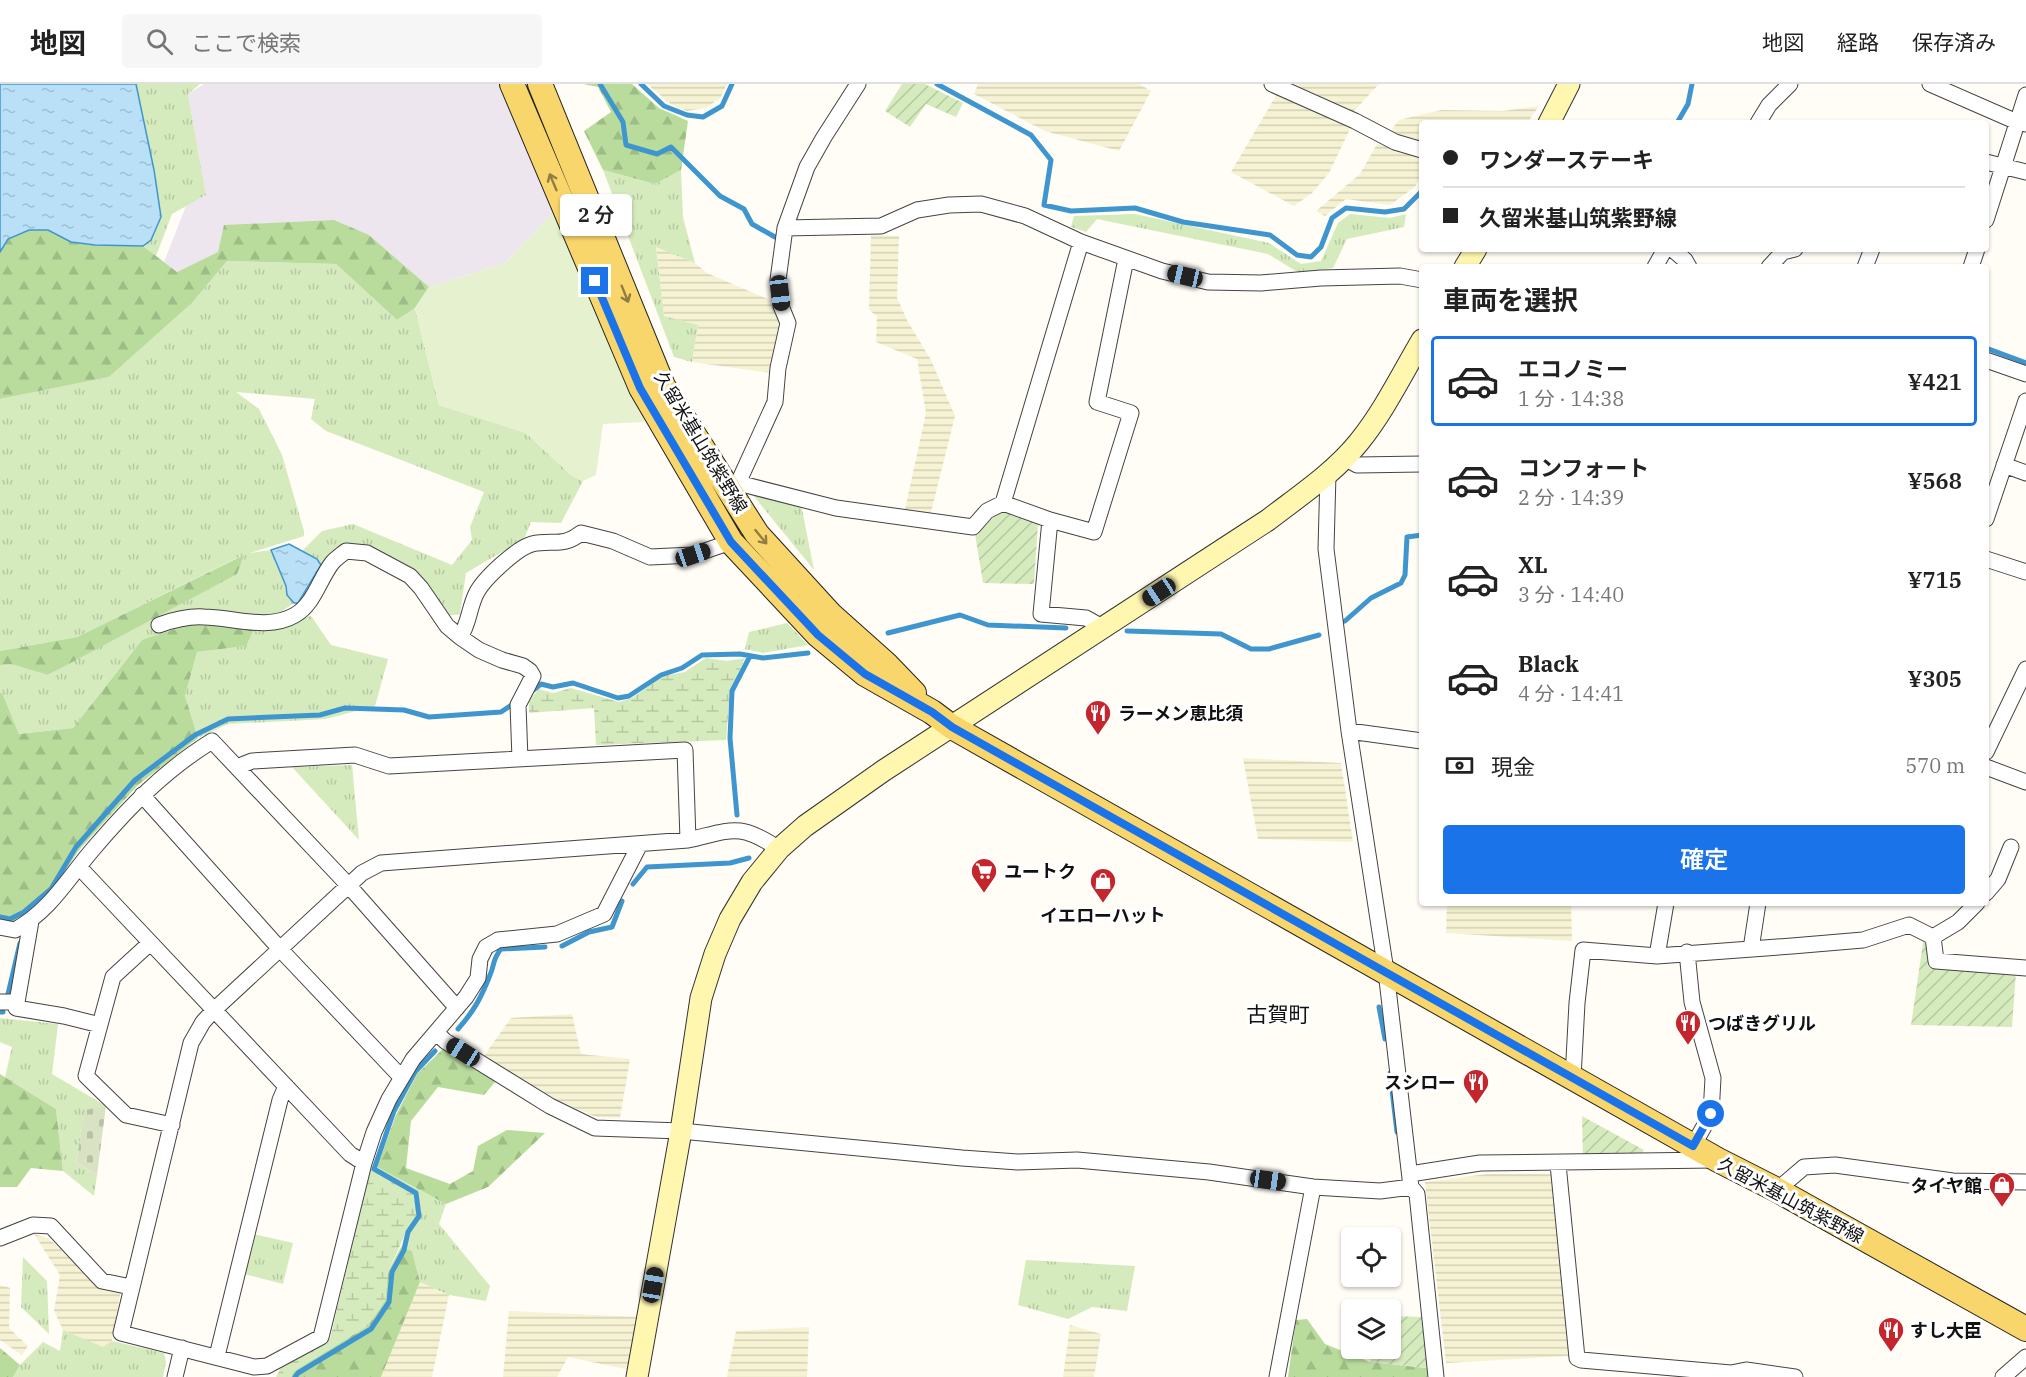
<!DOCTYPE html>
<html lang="ja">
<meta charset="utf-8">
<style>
body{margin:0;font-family:"IBM Plex Serif","Noto Sans JP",serif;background:#f6f6f6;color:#222;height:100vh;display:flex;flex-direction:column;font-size:22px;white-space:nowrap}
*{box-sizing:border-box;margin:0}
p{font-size:20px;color:#767676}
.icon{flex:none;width:33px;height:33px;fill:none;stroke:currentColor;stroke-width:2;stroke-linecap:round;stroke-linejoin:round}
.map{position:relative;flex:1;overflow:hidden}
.panel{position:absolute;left:1419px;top:180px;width:570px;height:642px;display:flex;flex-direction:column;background:#fff;border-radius:6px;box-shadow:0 2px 4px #0004}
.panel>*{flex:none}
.top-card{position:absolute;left:1419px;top:36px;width:570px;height:132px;border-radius:6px;box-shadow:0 2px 4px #0004;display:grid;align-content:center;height:132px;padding:0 24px;background:#fff}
.fabs{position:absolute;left:1341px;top:1143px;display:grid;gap:12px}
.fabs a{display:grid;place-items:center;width:60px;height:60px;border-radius:6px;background:#fff;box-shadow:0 2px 4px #0004;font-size:30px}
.end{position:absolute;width:27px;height:27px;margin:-14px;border:8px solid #1a73e8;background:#fff;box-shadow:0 0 0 3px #fff}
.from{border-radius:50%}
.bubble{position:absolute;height:42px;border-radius:6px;background:#fff;box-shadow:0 2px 4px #0004;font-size:20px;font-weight:600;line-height:42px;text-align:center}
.car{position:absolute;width:18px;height:36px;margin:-18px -9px;border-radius:8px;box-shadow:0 0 4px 2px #0007;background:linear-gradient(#222 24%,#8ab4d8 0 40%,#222 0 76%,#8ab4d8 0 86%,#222 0)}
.top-card b{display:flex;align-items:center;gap:21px;height:57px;font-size:22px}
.top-card b+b{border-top:2px solid #e0e0e0}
.top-card i{width:15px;height:15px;background:#222}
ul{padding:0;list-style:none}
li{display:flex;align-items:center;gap:18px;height:90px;margin:0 12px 9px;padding:0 12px;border:3px solid transparent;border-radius:6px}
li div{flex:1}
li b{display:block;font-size:22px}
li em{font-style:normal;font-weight:600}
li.current{border-color:#1a73e8}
li>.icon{width:54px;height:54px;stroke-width:1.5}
h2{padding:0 24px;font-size:27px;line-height:72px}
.pay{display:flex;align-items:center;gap:15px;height:66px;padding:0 24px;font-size:22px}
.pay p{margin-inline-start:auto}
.button{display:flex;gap:12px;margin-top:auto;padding:12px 24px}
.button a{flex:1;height:69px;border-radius:6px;background:#1a73e8;color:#fff;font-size:24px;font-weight:600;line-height:69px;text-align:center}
header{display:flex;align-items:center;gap:36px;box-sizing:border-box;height:84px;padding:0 30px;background:#fff;border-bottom:2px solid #e0e0e0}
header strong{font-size:28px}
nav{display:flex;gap:33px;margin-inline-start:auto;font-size:21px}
.search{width:420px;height:54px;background:#f6f6f6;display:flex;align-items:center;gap:15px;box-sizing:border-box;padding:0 21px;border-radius:6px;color:#767676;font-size:22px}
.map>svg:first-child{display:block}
.industrial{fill:#eee6ef}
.farmland{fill:url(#farmland-rules)}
.grass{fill:url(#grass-tufts)}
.forest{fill:url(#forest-firs)}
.wetland{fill:url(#wetland-marsh)}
.cemetery{fill:url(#cemetery-stones)}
.garden{fill:url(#garden-furrows)}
.pitch{fill:#e6f2cf}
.water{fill:url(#water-ripples);stroke:#3f96cf;stroke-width:1.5}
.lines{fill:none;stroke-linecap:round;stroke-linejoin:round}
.stream{stroke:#3f96cf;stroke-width:5}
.street-casing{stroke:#444;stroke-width:17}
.secondary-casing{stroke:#333;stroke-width:23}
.primary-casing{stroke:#222;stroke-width:26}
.street{stroke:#fff;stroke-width:15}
.secondary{stroke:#fff6b0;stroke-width:21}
.primary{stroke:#f9d66b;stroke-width:24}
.oneway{stroke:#917d42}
.route{stroke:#1a73e8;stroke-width:8}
.labels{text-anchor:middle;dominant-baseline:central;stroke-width:6;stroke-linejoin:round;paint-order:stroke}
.street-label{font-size:18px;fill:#111;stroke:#fff}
.poi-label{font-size:18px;font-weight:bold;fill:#111;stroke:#fff;text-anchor:start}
.quarter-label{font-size:21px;fill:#111;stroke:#fff}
</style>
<header>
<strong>地図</strong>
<div class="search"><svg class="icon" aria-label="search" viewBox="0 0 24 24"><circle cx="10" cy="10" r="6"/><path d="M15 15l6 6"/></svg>ここで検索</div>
<nav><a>地図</a><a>経路</a><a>保存済み</a></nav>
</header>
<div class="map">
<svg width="2026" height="1293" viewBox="0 0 2026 1293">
<defs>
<pattern id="farmland-rules" width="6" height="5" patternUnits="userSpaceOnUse" patternTransform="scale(1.5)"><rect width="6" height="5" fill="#f6f3d4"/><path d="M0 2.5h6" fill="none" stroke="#d2cfb5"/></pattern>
<pattern id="grass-tufts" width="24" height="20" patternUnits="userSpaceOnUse" patternTransform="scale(1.5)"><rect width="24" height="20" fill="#d5ebbd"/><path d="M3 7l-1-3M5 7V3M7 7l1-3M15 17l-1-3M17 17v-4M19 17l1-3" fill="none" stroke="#b6c8a1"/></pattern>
<pattern id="forest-firs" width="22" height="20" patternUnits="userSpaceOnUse" patternTransform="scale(1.5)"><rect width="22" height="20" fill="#b9dc9c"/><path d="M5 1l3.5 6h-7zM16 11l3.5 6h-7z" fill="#9ebc85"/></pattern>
<pattern id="wetland-marsh" width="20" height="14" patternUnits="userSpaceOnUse" patternTransform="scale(1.5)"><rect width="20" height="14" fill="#d5ebbd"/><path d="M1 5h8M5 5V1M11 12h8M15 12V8" fill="none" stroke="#b6c8a1"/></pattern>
<pattern id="cemetery-stones" width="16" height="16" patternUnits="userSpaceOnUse" patternTransform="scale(1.5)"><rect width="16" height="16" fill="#d9e3c4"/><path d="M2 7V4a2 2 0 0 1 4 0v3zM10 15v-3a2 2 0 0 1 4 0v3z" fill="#b9c2a7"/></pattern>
<pattern id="garden-furrows" width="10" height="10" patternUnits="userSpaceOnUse" patternTransform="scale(1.5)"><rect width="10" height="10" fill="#d5ebbd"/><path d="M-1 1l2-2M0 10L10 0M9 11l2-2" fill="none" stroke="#b6c8a1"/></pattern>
<pattern id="water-ripples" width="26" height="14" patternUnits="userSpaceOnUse" patternTransform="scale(1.5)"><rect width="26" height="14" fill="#b9e0f7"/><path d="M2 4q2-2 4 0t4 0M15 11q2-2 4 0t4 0" fill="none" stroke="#9ebfd3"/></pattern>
</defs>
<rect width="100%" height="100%" fill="#fffdf5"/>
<!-- industrial -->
<path class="industrial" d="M204 0H501L553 129 505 179 429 203 369 151 218 168 177 188 164 178 186 122 206 111 188 10Z"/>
<!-- farmland -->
<path class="farmland" d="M647 0H727L720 14 706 24 687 27 672 21Z
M978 0H1139L1151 7 1119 67 1045 47 974 10Z
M1290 0H1379L1353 28Z
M1277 10 1351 43 1329 89 1312 109 1294 122 1231 88Z
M1539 22 1527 39H1422V57L1388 50 1399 36 1441 26 1503 27Z
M1377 60 1422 70V87L1415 103 1390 121 1346 115 1325 132 1316 127 1360 90Z
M871 151 899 152 897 214 908 238 931 276 955 332 930 432 904 430 926 329 917 275 876 258 877 232 869 226Z
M656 162 695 179 707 189 770 216 781 239 772 289 692 278 698 241 664 232Z
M1243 674 1341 679 1353 758 1258 755Z
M1447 819H1571L1572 857 1446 849Z
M572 930 581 970 630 975 620 1034 596 1033 549 1013 483 973 511 934Z
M1487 1090H1553L1570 1272 1446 1279 1425 1098Z
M34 1150 48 1154 100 1201 121 1205 112 1257 103 1264 63 1246 54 1227 60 1191Z
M420 1198 449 1211 432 1293H381Z
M0 1201 10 1204 9 1244 28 1262 22 1271 0 1256Z
M509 1227 640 1233 630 1286 568 1273 557 1293H503Z
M1070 1241 1101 1250 1094 1293H1063Z
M809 1243 807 1293H727L736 1247Z"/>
<!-- grass -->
<path class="grass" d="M136 0H200L188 10 206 111 172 130 156 172 143 162 151 156 161 133 154 86Z
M603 86 655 100 681 86 683 133 695 179 656 163 664 232 698 241 692 278 674 273Z
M1135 130 1269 159 1301 180 1321 177 1338 139 1350 130 1390 134 1406 130 1404 143 1347 155 1333 184 1299 189 1268 170 1097 135 1086 148 1071 143 1074 132Z
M227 177 336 180 397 236 415 224 439 321 526 349 571 391 583 397 561 439 531 438 524 455 466 489 460 530 446 532 424 496 370 463 343 462 321 481 317 475 302 467 322 447 353 440 452 481 472 456 470 443 484 408 326 347 311 335 315 315 236 308 259 325 282 371 304 447V452L250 469 271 466 286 502 287 511 294 519 258 543 311 532 331 561 388 575 375 622 326 635 228 640 198 654 185 612 197 568 245 562 142 556 73 644 19 650 2 610 0 609V581L11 580 49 591 243 471 77 553 0 567V315L109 293 192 219Z
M752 410 801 420 814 486Z
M787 539 808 561 763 569 745 565 749 548Z
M352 681 359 756 292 683Z
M0 934 58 940 52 990 106 1022 85 1027 76 1078 97 1091 94 1112 63 1087 56 1025 5 993 12 963 0 958Z
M377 1083 446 1120 439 1140 490 1202 486 1217 449 1211 420 1198 412 1167 401 1163 407 1146 417 1131 414 1110 370 1086Z
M253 1150 293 1159 283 1200 244 1190Z
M23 1173 47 1197 49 1250 21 1223Z
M1026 1176 1135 1182 1127 1227 1092 1223 1068 1235 1018 1221Z
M63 1246 103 1263 112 1257 164 1269 166 1278 163 1293H13L20 1281 43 1258 60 1267Z"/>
<!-- forest -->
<path class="forest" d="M583 0H632L659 24 688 37 681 86 655 100 603 86 584 47 611 28 598 3Z
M334 136 369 151 429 203 415 224 397 236 336 180 227 177 192 219 109 293 0 315V168L8 155 29 146H48L71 158 95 161 143 162 177 188 218 168 224 141Z
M244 471 237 490 48 591 11 580 0 581V567L77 553Z
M187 541 255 543 246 562 197 568 185 612 198 654 138 701 79 766 53 805 15 842 0 838V609H2L19 650 73 644 142 556Z
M443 965 496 997 484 1011 438 1003 411 1037 406 1084 450 1100 473 1087 478 1062 507 1046 545 1049 488 1103 446 1120 377 1083 396 1031 417 990Z
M0 990 56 1025 63 1087 31 1084 17 1103H0Z
M401 1163 412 1167 420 1198 381 1293H291L293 1288 385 1217 388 1188Z
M1307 1235 1325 1260 1370 1278 1427 1284V1293H1288L1296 1236Z
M0 1264 20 1281 13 1293H0Z"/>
<!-- wetland -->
<path class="wetland" d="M706 574 727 577 745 574 730 607 726 656 596 661 594 624 529 629V616L539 605 553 609 571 604 619 618 632 614 663 592 685 588Z
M370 1086 414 1110 417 1131 407 1146 388 1188 385 1217 368 1242 293 1288 291 1293H276L281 1283 330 1255Z"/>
<!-- cemetery -->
<path class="cemetery" d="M106 1022 97 1091 76 1078 85 1026Z"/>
<!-- garden -->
<path class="garden" d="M902 0H925L963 19 956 33 926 20 910 43 885 27Z
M1002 426 1038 439 1034 500 983 499 975 450Z
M1924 852 1931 882 2016 888 2012 943 1911 941Z
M1582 1032 1644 1066 1639 1073 1583 1074Z
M1391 1232 1423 1233 1427 1284 1370 1278 1374 1265 1390 1264Z"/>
<!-- pitch -->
<path class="pitch" d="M553 129 645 338 603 340 596 391 583 397 571 391 526 349 439 321 415 224 429 203 505 179Z"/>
<!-- water -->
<path class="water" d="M0 0H136L154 86 161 133 151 156 143 162 95 161 71 158 48 146H29L8 155 0 168Z
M289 460 317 475 321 481 298 519H294L287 511 286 502 271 466Z"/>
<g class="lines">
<!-- stream -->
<path class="stream" d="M600 0 623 38 626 61 657 70 671 63 720 112 744 125 752 140 775 153
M641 0 664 22 687 31 703 33 722 22 732 0
M937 0 1031 51 1051 76 1044 121 1071 127 1135 124 1183 138 1270 151 1297 171 1311 173 1321 163 1332 134 1346 124 1385 128 1404 125 1422 107
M1677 39 1688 20 1692 0
M1986 264 2026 279
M1345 537 1371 514 1401 499 1405 491 1407 453 1422 451
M1127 547 1221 550 1251 565H1269L1319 551
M888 549 960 531 988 541 1066 544
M531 608 541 600 553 603 573 599 618 614 629 612 661 591 682 584 702 571 740 570 763 574 808 569
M737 731 730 654 732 607 750 572
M633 800 647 783 730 779 749 774
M0 833 10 835 24 828 51 805 76 763 135 696 195 651 228 635 320 631 345 624 404 626 429 633 501 628 516 618
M562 862 589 848 612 843 622 817
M8 910 20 859
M1379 923 1385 955
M0 928H3
M458 945C474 927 481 914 490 891 495 880 492 876 501 865L545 863
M1390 989 1397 1048
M295 1293 298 1289 371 1245 389 1218 392 1188 404 1166 408 1148 419 1132 416 1109 374 1085 394 1027 415 988 435 967"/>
<!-- street casing -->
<g class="street-casing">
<path id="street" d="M1272 0 1355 37 1395 58 1422 66
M1930 0 2017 38 2026 40
M1758 39 1769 21 1790 0
M1986 78 2026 88
M1986 136 2026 11
M785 144 881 142 917 126 949 121 981 120 1025 132 1081 158 1162 187 1208 198 1261 199 1321 194 1400 192 1422 196
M1672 165 1685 176 1689 183
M1655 183 1665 165
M1769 183 1783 168 1795 165
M1865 183 1872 165
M1971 183 1977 165
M1986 276 2026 290
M1344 374 1357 381 1422 380
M2004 381 2026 389
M1328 390 1326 465 1349 647 1386 887 1411 1103 1417 1110 1436 1293
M738 399 836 424 973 443 987 427 1003 419
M733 410 775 318 778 284 788 239 781 222 778 196 785 144 807 83 824 53 858 0
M1986 435 2026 317
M1050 436 1003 419 1081 158
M1986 475 2026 488
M159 541C173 536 188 532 204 533 232 533 268 547 295 531 314 520 319 496 332 479 335 475 341 471 346 467L367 469 410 492 421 504 447 542 460 553C469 540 469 524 476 510 483 495 517 464 532 460 553 455 562 464 581 449L613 457 650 473 693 471 731 458
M1104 544 1086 534 1041 530 1050 436 1094 448 1131 329 1097 318 1126 175
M460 553 479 566 502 576 523 582 530 587 533 592 518 621 520 675
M1349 647 1422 657
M1986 668 2026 585
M237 683 252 677 355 671 389 682 685 666 688 756
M1986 683 2026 698
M142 711 279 864 401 993
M640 760 604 830 557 850 498 856 486 863 480 875 478 894 466 913 413 975 389 1015 374 1048 364 1079 321 1253 267 1282 254 1283 121 1249 191 959 203 938 214 926 362 789 381 779 688 756C732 746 739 738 779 765
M80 784 350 1070 364 1079
M1986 809 1998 795 2011 763
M31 837 16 924 64 932 100 941
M0 843 15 846C51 826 68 794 94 764 130 722 165 686 212 657L349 802 457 924
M1933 853 1936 877 2026 884
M150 859 113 893 86 992 126 1031 172 1041
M1751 865 1758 819
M1687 868 1692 918 1713 994 1711 1030 1693 1062
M1657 872 1666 819
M0 918H17
M436 948 445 957 550 1022 595 1044 681 1047 962 1074 1018 1078 1077 1076 1209 1088 1313 1103 1380 1107 1411 1103
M1573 994 1577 919 1583 866 1657 872 1792 862 1863 856 1909 841 1933 853 1958 838 1977 819
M1558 1080 1577 1274 1581 1276 1731 1289 1746 1286 1795 1293
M1410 1090 1480 1079 1715 1076
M1777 1106 1804 1083 1835 1081 1953 1097 2026 1098
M0 1154 33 1141 51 1142 102 1197 131 1203
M217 1272 280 1016 286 1002
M175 1293 182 1264
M1277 1293 1313 1103
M2003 1293 2026 1273"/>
</g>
<!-- secondary casing -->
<g class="secondary-casing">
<path id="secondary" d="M1549 39 1569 0
M1465 183 1476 165
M637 1293 681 1047 701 914 715 870 730 835 752 798 779 765 805 742 883 687 1268 436C1299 412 1334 389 1359 358 1384 327 1402 290 1422 256"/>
</g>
<!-- primary casing -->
<g class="primary-casing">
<path id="primary" d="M512 0 641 304 731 458 818 551 865 590 932 628 952 643 1718 1076 1777 1106 2026 1245
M540 0 663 302 757 450 831 531 887 581 914 609"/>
</g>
<!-- street -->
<use href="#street" class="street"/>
<!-- secondary -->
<use href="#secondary" class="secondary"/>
<!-- primary -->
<use href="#primary" class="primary"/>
</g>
<!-- one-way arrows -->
<defs><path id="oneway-shaft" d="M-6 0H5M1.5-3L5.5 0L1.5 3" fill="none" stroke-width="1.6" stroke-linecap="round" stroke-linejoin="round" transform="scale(1.5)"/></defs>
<g class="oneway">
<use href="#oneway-shaft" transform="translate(553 98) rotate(-113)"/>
<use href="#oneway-shaft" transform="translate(625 210) rotate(68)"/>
<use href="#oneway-shaft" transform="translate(761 453) rotate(51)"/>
</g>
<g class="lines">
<!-- route -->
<path class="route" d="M595 197 640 304 731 458 818 551 865 590 932 628 952 643 1693 1062 1711 1030"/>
</g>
<!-- icons -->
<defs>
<g id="restaurant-pin" transform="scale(1.35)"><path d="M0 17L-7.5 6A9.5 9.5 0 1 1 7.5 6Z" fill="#c4262e" stroke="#fff"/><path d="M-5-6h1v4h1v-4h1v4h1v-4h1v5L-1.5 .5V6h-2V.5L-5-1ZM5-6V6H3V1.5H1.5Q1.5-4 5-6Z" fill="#fff"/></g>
<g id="supermarket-pin" transform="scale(1.35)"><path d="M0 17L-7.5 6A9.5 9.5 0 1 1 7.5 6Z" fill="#c4262e" stroke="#fff"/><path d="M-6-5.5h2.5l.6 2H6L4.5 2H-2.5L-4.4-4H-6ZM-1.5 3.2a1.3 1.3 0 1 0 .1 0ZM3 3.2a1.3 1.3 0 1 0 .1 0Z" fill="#fff"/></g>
<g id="shop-pin" transform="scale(1.35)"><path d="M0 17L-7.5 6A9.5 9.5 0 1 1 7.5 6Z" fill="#c4262e" stroke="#fff"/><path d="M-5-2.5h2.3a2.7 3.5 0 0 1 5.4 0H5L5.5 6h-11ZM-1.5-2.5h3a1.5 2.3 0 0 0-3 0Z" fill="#fff"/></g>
</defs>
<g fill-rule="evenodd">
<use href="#restaurant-pin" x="1098" y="629"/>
<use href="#supermarket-pin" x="984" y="787"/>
<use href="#shop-pin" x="1103" y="797"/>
<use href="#restaurant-pin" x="1688" y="939"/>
<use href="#restaurant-pin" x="1476" y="998"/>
<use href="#shop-pin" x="2002" y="1101"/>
<use href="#restaurant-pin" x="1891" y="1246"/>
</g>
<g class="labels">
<!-- street labels -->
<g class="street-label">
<text transform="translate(701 358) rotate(59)">久留米基山筑紫野線</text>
<text transform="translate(1791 1116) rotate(28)">久留米基山筑紫野線</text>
</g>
<!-- poi labels -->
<g class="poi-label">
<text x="1118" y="629">ラーメン恵比須</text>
<text x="1004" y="787">ユートク</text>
<text x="1103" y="831" text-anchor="middle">イエローハット</text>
<text x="1708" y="939">つばきグリル</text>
<text x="1456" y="998" text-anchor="end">スシロー</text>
<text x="1982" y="1101" text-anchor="end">タイヤ館</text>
<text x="1910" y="1246">すし大臣</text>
</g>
<!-- quarter labels -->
<g class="quarter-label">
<text x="1278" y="930">古賀町</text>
</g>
</g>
</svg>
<div class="fabs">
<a><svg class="icon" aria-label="locate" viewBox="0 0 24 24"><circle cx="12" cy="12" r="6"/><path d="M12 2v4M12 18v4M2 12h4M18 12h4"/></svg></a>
<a><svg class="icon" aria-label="layers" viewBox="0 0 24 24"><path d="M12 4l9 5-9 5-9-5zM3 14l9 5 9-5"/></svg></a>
</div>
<i class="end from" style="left:1711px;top:1030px"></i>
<i class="end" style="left:595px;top:197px"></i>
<div class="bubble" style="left:560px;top:110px;width:72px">2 分</div>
<i class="car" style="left:1185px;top:192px;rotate:283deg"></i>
<i class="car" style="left:780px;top:209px;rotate:173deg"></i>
<i class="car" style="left:693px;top:471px;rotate:71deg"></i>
<i class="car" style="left:1159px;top:508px;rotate:237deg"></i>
<i class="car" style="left:463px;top:968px;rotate:302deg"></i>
<i class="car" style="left:1268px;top:1096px;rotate:98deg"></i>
<i class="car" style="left:653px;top:1201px;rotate:10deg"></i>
<div class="top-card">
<b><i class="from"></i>ワンダーステーキ</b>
<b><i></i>久留米基山筑紫野線</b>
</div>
<section class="panel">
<h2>車両を選択</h2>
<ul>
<li class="current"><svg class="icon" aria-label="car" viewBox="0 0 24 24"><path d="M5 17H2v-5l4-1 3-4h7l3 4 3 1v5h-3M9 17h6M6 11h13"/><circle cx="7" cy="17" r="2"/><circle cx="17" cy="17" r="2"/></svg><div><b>エコノミー</b><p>1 分 · 14:38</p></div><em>¥421</em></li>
<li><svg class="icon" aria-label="car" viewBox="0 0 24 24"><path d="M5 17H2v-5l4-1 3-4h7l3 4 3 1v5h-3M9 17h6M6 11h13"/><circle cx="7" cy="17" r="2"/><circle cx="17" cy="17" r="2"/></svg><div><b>コンフォート</b><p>2 分 · 14:39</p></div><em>¥568</em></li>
<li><svg class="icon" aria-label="car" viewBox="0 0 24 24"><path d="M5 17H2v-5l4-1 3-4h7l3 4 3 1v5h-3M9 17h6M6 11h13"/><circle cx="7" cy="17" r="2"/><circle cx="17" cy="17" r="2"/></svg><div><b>XL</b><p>3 分 · 14:40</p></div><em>¥715</em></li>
<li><svg class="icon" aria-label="car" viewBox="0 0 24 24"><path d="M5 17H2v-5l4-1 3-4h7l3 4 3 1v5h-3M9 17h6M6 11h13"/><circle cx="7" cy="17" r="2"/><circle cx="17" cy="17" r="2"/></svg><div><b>Black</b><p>4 分 · 14:41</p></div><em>¥305</em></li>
</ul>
<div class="pay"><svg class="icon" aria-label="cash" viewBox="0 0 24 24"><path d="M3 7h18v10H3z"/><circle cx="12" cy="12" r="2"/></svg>現金<p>570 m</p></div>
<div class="button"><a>確定</a></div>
</section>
</div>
